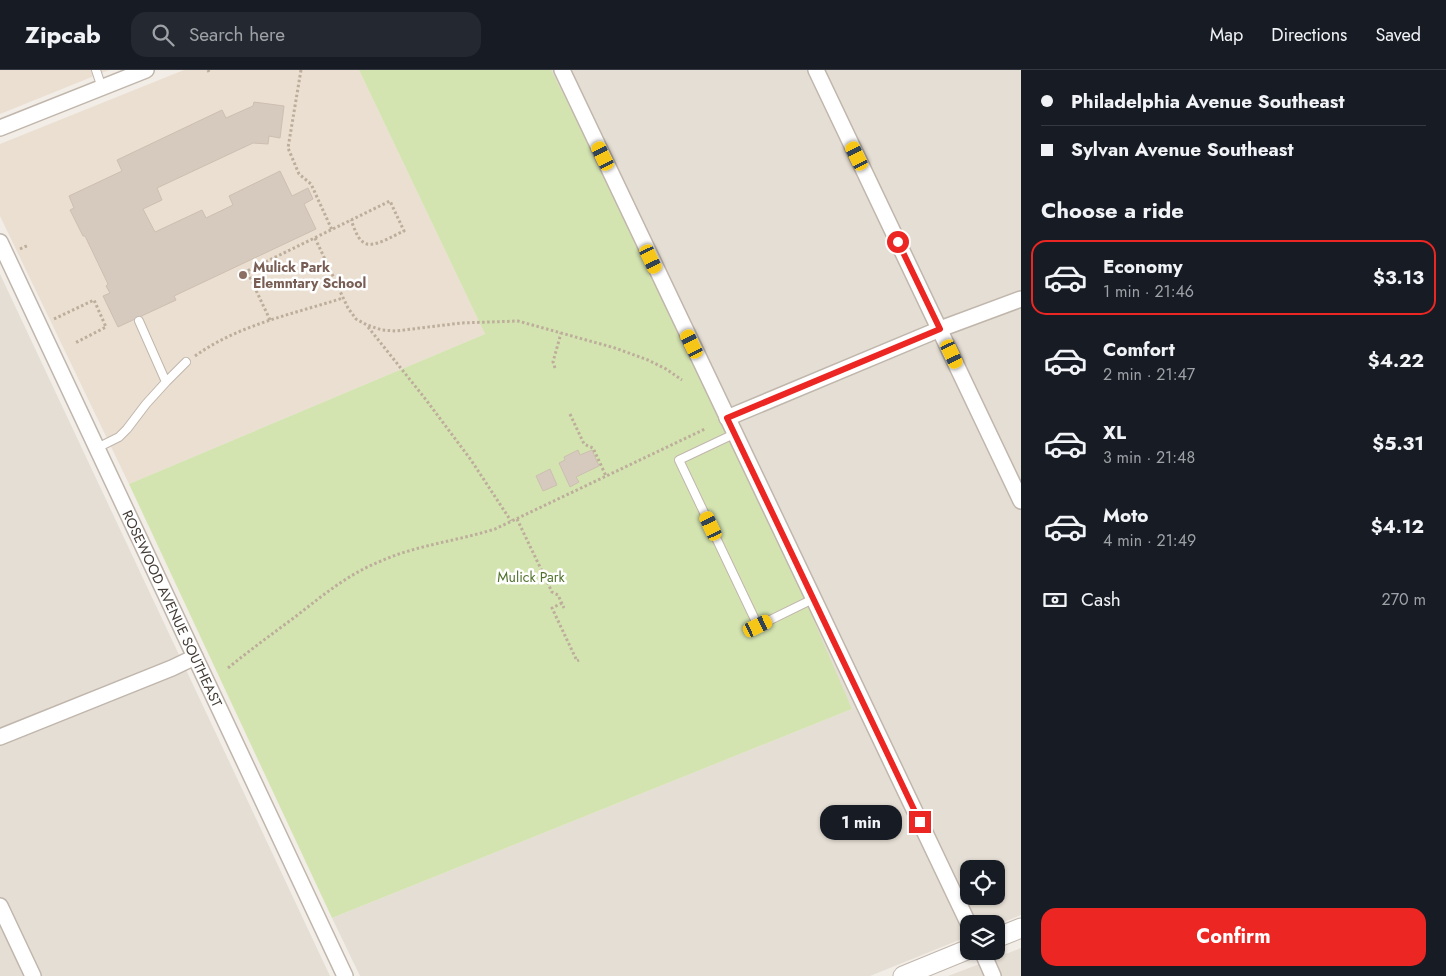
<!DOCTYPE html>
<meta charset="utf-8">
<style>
body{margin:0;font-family:Jost,sans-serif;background:#242831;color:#f1f3f6;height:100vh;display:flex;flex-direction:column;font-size:19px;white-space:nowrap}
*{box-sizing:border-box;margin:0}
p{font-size:16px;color:#9ea1a6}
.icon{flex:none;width:28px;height:28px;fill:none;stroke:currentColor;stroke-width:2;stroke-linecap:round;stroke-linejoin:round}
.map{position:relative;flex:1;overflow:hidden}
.side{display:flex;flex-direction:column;background:#171b24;width:425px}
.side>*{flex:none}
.hud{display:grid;align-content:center;height:110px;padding:0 20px;background:#171b24}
.fabs{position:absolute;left:960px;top:790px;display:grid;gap:10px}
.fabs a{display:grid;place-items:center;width:45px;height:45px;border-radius:10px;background:#171b24;box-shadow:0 1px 4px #0004;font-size:25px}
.end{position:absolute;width:22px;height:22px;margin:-11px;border:6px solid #ec2623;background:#fff;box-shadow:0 0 0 2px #fff}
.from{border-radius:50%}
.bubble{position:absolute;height:35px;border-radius:15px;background:#171b24;box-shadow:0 1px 4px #0004;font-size:16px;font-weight:700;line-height:35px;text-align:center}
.car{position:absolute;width:15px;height:30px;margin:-15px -8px;border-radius:6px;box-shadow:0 0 4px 1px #0007;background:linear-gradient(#f5c518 24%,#345 0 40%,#f5c518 0 76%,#345 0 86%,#f5c518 0)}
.hud b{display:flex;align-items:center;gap:18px;height:48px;font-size:19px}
.hud b+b{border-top:1px solid #363941}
.hud i{width:12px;height:12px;background:#f1f3f6}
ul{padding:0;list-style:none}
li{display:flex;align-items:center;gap:15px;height:75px;margin:0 10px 8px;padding:0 10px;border:2px solid transparent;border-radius:15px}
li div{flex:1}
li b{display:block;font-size:19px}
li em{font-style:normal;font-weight:700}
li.selected{border-color:#ec2623}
li>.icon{width:45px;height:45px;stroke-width:1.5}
h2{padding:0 20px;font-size:22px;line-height:60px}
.pay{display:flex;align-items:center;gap:12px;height:55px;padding:0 20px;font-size:19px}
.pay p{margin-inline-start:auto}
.primary-button{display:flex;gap:10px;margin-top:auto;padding:10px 20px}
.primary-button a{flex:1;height:58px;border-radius:15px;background:#ec2623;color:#fff;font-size:20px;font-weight:700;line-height:58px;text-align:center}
header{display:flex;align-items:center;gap:30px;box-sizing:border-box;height:70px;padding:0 25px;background:#171b24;border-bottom:1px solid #363941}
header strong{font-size:24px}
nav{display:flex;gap:28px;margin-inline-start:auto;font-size:18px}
.search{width:350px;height:45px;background:#242831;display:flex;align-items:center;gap:12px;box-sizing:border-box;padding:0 18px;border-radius:15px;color:#9ea1a6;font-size:19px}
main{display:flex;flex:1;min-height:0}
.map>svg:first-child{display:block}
.residential{fill:#e5ded4;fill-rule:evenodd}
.education{fill:#eadfd1}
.green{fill:#d4e4b1}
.building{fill:#d6cabf;stroke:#cdbeb0}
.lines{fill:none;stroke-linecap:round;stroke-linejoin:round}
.service-casing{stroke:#c0b6ac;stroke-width:10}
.minor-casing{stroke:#c0b6ac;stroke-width:18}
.tertiary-casing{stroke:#c0b6ac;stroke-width:21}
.path{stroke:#bdad9b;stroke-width:3;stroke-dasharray:2.5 2.5;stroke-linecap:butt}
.service{stroke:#fff;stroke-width:8}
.minor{stroke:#fff;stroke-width:15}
.tertiary{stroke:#fff;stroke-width:19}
.route{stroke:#ec2623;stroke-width:6}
.education-dot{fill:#8d6e63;stroke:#fff;stroke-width:2}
.labels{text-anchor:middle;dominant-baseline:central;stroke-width:5;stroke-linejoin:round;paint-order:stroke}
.education-label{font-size:14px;font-weight:bold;fill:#785e54;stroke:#fff;text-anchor:start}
.park-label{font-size:14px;fill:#51722d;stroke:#fff}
.street-label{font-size:14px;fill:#443c36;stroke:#fff}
</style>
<header>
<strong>Zipcab</strong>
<div class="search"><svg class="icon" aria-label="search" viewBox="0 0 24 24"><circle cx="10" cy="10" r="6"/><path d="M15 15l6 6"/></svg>Search here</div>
<nav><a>Map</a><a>Directions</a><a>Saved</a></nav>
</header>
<main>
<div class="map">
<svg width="1021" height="906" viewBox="0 0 1021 906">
<rect width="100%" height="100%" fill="#f2ede6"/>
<!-- residential -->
<path class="residential" d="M547 0H1021V845L996 855V854H969V866L870 906H360L332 848 852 639ZM969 799H996V826H969Z
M0 204 330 906H0Z
M1021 878V906H948Z"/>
<!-- education -->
<path class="education" d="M0 0H109L0 44Z
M184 0H359L485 264 129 414 0 146V74Z"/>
<!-- green -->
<path class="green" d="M359 0H551L716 324 852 639 332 848 129 414 485 264Z"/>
<!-- building -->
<path class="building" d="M254 32 284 36 280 68 269 66 268 74 253 73 157 118 162 130 143 139 155 162 202 140 206 148 233 135 229 126 280 101 292 126 308 118 313 129 304 134 316 159 174 226 176 230 118 257 103 226 110 223 106 216 108 214 85 166H83L70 140 74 138 69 126 122 101 117 90 222 40 226 48 253 36Z
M578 380 580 385 592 380 599 396 576 407 579 412 570 417 559 393 565 390 564 387Z
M550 399 557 415 543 421 536 406Z"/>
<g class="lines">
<!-- service casing -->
<g class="service-casing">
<path id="service" d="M96 0 102 18
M139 251 166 312
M734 364 679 390 758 556 813 529
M97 378 119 367 127 359 146 334 166 312 186 292"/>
</g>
<!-- minor casing -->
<g class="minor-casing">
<g id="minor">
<path d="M562 0 969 855"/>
<path d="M816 0 1021 431"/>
<path d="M0 58 146 0"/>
<path id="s1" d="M0 172 345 906"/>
<path d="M727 348 940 259 1021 229"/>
<path d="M0 667 172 598 195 587"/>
<path d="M0 836 33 906"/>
<path d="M982 881 993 906"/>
</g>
</g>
<!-- tertiary casing -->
<g class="tertiary-casing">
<path id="tertiary" d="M996 868 1021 858
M903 906 969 879"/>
</g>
<!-- path -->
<path class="path" d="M208 0 209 2
M301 0 288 78 299 104 311 114 332 160
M315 168 348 238 356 249 367 255 382 260 396 261 461 253 518 251 615 278 648 290 666 299 682 310
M20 179 29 175
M54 249 94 230 106 257 75 273
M270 250 247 201 390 131 404 161C394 165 372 180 363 172 357 168 354 157 351 150
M368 257 427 331 471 390 511 451
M195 286C238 255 293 244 343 228
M555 298 553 292 561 263
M570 344 584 374 593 378 606 406
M517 449 552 522 558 525 564 538
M562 533 552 538 577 591 579 590
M228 598C250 580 272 564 295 547 322 526 348 504 381 491 417 475 457 471 495 459L705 359"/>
<!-- service -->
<use href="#service" class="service"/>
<!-- minor -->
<use href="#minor" class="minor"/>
<!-- tertiary -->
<use href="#tertiary" class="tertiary"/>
</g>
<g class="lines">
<!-- route -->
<path class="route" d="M898 172 940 259 727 348 920 752"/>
</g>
<!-- markers -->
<circle class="education-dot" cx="243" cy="205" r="5"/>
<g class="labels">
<!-- education labels -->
<g class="education-label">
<text x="253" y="197">Mulick Park<tspan x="253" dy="16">Elemntary School</tspan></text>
</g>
<!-- park labels -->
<g class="park-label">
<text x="531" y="507">Mulick Park</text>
</g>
<!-- street labels -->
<g class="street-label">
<text stroke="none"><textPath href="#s1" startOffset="405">ROSEWOOD AVENUE SOUTHEAST</textPath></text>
</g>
</g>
</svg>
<div class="fabs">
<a><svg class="icon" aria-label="locate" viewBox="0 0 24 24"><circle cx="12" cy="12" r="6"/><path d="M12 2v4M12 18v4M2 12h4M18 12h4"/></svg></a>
<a><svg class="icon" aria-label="layers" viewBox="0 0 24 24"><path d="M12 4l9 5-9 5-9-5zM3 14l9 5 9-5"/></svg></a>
</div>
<i class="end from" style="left:898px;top:172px"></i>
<i class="end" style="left:920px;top:752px"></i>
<div class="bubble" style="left:820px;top:735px;width:82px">1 min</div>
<i class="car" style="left:603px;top:86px;rotate:334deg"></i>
<i class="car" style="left:857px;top:86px;rotate:334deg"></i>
<i class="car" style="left:651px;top:189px;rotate:155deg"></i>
<i class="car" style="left:692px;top:274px;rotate:334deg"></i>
<i class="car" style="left:952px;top:284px;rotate:155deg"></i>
<i class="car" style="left:711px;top:456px;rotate:335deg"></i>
<i class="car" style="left:758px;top:556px;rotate:64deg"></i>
</div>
<section class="side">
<div class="hud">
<b><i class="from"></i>Philadelphia Avenue Southeast</b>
<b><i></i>Sylvan Avenue Southeast</b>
</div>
<h2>Choose a ride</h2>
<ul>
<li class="selected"><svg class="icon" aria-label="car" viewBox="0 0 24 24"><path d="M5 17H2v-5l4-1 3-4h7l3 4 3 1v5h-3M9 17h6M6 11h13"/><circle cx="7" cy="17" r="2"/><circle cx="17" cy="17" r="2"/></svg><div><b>Economy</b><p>1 min · 21:46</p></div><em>$3.13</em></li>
<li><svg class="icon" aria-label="car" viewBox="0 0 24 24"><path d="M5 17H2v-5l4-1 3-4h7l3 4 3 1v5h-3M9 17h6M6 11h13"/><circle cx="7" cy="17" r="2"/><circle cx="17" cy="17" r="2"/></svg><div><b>Comfort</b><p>2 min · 21:47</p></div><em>$4.22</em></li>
<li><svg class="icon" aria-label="car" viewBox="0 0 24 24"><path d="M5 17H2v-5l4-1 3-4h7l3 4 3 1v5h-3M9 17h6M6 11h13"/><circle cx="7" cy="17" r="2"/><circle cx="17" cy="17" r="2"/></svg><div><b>XL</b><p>3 min · 21:48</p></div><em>$5.31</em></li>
<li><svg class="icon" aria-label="car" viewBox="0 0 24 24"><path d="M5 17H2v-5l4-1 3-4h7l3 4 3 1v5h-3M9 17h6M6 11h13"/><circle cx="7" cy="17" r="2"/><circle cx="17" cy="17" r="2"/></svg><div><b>Moto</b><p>4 min · 21:49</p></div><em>$4.12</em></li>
</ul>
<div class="pay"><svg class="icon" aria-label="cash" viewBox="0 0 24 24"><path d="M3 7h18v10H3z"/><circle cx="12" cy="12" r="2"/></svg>Cash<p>270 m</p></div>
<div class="primary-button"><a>Confirm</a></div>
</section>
</main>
